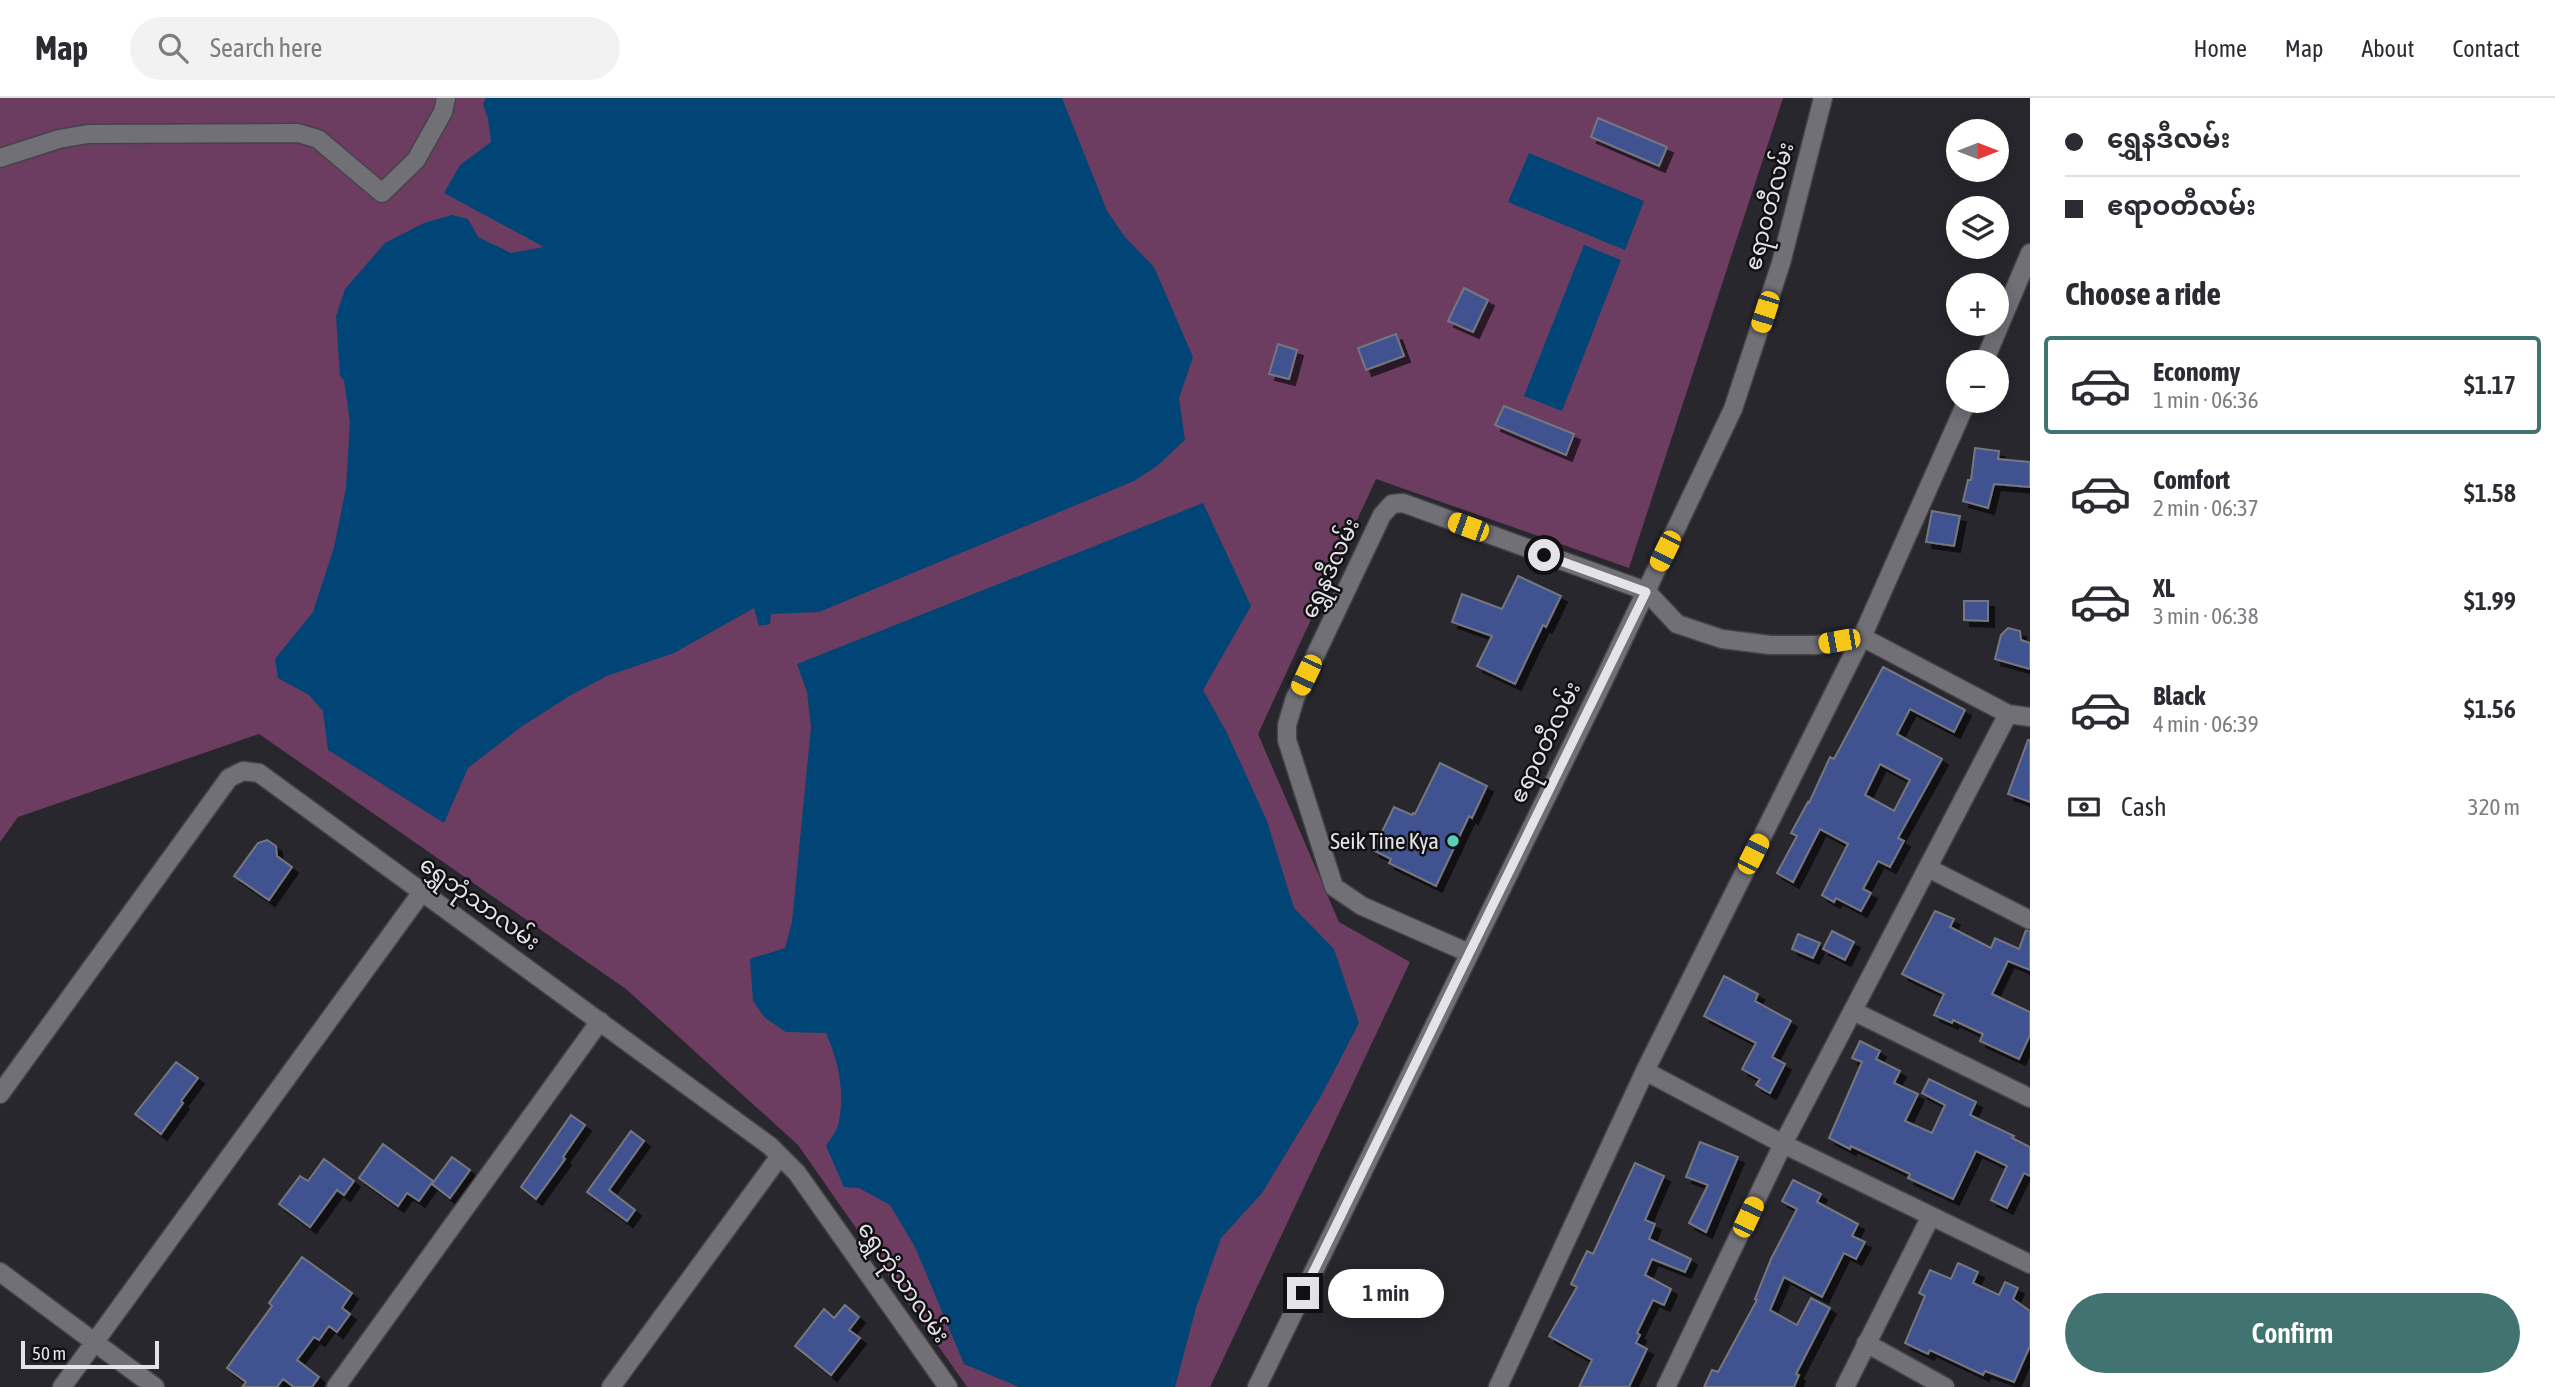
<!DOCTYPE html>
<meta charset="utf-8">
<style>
body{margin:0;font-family:"Asap Condensed","Noto Sans Myanmar",sans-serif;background:#f2f2f3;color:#2b2b33;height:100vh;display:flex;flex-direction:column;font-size:26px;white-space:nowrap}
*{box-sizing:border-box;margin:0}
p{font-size:23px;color:#7c7c81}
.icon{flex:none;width:38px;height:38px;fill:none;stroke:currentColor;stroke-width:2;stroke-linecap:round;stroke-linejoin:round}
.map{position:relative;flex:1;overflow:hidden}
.panel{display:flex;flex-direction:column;background:#fff;width:525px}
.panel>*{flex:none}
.hud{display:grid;align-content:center;height:154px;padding:0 35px;background:#fff}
.needle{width:46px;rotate:90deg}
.fabs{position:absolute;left:1946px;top:21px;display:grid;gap:14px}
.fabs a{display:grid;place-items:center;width:63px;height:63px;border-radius:50%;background:#fff;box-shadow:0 4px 18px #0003;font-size:35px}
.scale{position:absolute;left:21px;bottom:18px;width:138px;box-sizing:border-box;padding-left:7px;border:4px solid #e4e3e7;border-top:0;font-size:19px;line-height:24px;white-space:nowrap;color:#e4e3e7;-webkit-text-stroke:5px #111013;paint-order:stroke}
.end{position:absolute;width:32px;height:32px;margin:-16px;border:9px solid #e4e3e7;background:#111;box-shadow:0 0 0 4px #111}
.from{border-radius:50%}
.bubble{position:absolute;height:49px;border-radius:24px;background:#fff;box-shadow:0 4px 18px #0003;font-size:23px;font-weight:600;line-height:49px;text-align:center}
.car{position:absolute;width:21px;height:42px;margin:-21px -10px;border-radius:9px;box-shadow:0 0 5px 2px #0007;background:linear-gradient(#f5c518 24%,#345 0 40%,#f5c518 0 76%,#345 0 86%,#f5c518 0)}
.hud b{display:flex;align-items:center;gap:24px;height:66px;font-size:26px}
.hud b+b{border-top:2px solid #e1e1e2}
.hud i{width:18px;height:18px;background:#2b2b33}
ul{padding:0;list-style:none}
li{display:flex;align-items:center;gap:21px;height:98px;margin:0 14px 10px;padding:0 21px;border:4px solid transparent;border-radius:7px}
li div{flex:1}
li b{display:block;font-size:26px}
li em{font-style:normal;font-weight:600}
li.selected{border-color:#417470}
li>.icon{width:63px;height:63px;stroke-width:1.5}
h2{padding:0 35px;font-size:32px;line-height:84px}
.pay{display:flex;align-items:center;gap:18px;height:77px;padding:0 35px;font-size:26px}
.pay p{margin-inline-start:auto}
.cta{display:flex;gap:14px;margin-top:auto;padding:14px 35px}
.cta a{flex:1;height:80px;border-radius:42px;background:#417470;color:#fff;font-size:28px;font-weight:600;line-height:80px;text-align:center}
header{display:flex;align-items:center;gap:42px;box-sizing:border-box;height:98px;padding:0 35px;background:#fff;border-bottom:2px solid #e1e1e2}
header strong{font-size:33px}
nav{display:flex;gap:38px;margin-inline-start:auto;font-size:24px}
.search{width:490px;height:63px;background:#f2f2f3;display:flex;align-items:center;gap:18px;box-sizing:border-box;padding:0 24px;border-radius:38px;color:#7c7c81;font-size:26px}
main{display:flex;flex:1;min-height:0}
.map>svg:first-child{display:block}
.green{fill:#6c3d60}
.water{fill:#004576}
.building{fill:#415390;stroke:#75777e;stroke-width:2;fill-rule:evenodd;filter:url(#shadow)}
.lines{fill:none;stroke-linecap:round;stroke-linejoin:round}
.minor-casing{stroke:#444347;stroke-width:21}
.minor{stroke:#717077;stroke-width:18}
.route{stroke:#e4e3e7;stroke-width:9}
.poi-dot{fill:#5bcebb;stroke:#111013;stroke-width:2.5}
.labels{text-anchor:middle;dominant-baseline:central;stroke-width:5;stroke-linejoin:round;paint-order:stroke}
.street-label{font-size:23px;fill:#e4e3e7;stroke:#111013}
.poi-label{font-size:23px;fill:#e4e3e7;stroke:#111013;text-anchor:end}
</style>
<header>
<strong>Map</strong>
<div class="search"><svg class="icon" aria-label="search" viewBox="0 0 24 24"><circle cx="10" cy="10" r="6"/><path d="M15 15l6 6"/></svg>Search here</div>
<nav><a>Home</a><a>Map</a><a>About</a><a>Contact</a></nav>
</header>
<main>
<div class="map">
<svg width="2030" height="1289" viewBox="0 0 2030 1289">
<defs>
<filter id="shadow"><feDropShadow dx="6" dy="6" stdDeviation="0" flood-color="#0009"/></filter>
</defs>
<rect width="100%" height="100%" fill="#28272d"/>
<!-- green -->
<path class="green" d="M0 0H1783L1629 470 1376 381 1258 636 1339 824 1410 864 1210 1289H967L798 1047 626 891 259 636 18 719 0 744Z"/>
<!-- water -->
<path class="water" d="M486 0H1062L1107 113 1125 139 1154 169 1193 259 1179 300 1185 342 1157 368 1134 383 819 514 771 516 770 526 759 528 754 510 674 555 607 578 571 597 521 629 468 670 444 725 328 652 323 613 309 597 278 580 275 561 313 514 334 449 346 390 350 324 344 282 340 278 336 218 345 191 385 145 424 125 452 117 468 121 478 139 511 155 544 149 444 95 460 67 491 44 488 21 483 6Z
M1529 55 1644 103 1625 152 1508 104Z
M1584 147 1621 162 1562 313 1524 298Z
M1203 405 1251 508 1203 592 1226 633 1267 723 1294 810 1334 851 1359 925 1321 998 1262 1095 1221 1140 1196 1210 1175 1289H1019L964 1266 915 1149 890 1107 859 1090 844 1089 826 1048C830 1041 838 1032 839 1023 845 993 838 962 826 935L786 934 765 920 753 903 750 861 785 850 792 824 811 629 807 594 797 566Z"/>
<!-- building -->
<path class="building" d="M1598 20 1667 49 1659 68 1591 39Z
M1464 190 1488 202 1473 234 1448 223Z
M1396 236 1404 258 1366 272 1358 250Z
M1278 246 1297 252 1289 281 1269 276Z
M1504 308 1574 336 1566 357 1495 327Z
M1975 350 1999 353 1998 361 2030 364V389L1994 386 1988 410 1963 403 1968 382H1971Z
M1932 413 1960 418 1954 448 1926 444Z
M1518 478 1561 498 1546 529 1543 527 1515 586 1477 568 1492 538 1452 524 1462 496 1502 511Z
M1964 503H1988V523L1964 522Z
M2008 530 2020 533 2021 542 2030 545V571L1995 561 2001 537Z
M1883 569 1965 612 1954 634 1910 611 1897 636 1942 661 1898 740 1904 743 1890 769 1878 763 1863 791 1871 795 1861 813 1836 800 1834 804 1822 797 1848 746 1820 731 1793 784 1777 775 1797 738 1791 735 1808 704 1809 705 1830 659 1834 661ZM1880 666 1910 682 1894 713 1865 697Z
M2028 642H2030V704L2008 696Z
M1440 665 1487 688 1472 720 1469 718 1436 788 1389 765 1391 761 1373 752 1394 709 1412 717 1413 715 1415 716Z
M267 742 276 748 277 758 292 769 269 802 234 778 258 745Z
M1935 813 1954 821 1950 829 1991 850 1995 840 2019 851 2026 832 2030 833V872L2008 863 1992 896 2030 914V937L2019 961 1980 943 1983 936 1953 922 1952 925 1934 917 1944 896 1902 876Z
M1832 833 1854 844 1845 862 1823 851Z
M1798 836 1820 845 1813 860 1792 851Z
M1724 878 1758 896 1755 903 1791 923 1772 959 1785 966 1770 995 1756 987 1760 981 1742 971 1756 945 1704 918Z
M1860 943 1880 953 1876 961 1900 973 1894 985 1918 996 1905 1023 1932 1035 1945 1007 1922 995 1929 981 1976 1004 1970 1017 2014 1038 2012 1040 2030 1049V1078L2024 1075 2007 1110 1991 1102 2007 1068 1976 1053 1953 1101 1908 1080 1910 1076 1851 1048 1850 1051 1829 1040 1862 964 1852 960Z
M176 964 198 980 181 1003 183 1005 161 1036 135 1016Z
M571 1017 585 1027 563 1059 565 1061 536 1101 521 1089Z
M631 1033 644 1043 609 1092 635 1112 627 1123 587 1094Z
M1700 1044 1738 1059 1706 1134 1689 1125 1708 1087 1686 1079Z
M383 1046 433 1083 419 1103 407 1095 398 1108 359 1080Z
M452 1059 470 1072 450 1100 432 1086Z
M324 1061 354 1083 344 1097 337 1092 310 1129 279 1106 300 1078 308 1083Z
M1635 1065 1664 1078 1645 1122 1655 1126 1649 1141 1691 1161 1685 1174 1652 1161 1645 1177 1671 1191 1664 1207 1653 1202 1637 1235 1640 1237 1636 1245 1647 1251 1629 1289H1579L1592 1262 1549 1238 1577 1189 1571 1186 1587 1153 1593 1156Z
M1793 1082 1821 1096 1817 1104 1858 1126 1852 1138 1865 1144 1856 1161 1844 1155 1822 1199 1784 1179 1770 1212 1797 1227 1811 1200 1830 1210 1796 1276 1799 1277 1794 1289H1704L1712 1272 1718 1274 1757 1202 1755 1201 1771 1161 1797 1111 1782 1103Z
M302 1159 352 1195 342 1210 350 1216 337 1234 329 1228 319 1242 314 1239 297 1262 319 1279 312 1289H294L283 1281 277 1289H242L246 1284 227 1270 272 1208 269 1205Z
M1958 1165 1978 1174 1973 1185 1999 1197 2005 1184 2018 1190 2013 1201 2030 1213V1248L2014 1284 1985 1273 1983 1277 1930 1252 1928 1256 1905 1245 1925 1198 1919 1195 1930 1172 1951 1181Z
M845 1207 859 1219 849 1232 860 1240 831 1277 795 1248 824 1211 834 1220Z"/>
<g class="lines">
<!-- minor casing -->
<g class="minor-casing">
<path id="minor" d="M0 60 59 41 88 36 298 35 318 41 382 95 416 62 443 14 446 0
M1984 264 2030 155
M1928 770 2030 822
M1469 855 1362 808 1334 789 1287 642V627L1295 600 1382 417 1392 406 1403 405 1646 493 1677 526 1722 541 1770 547H1816L1862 539 2008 616 2030 619
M1853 913 2030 1000
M1645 973 1783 1046 2030 1166
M0 996 229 680 243 673 259 675 770 1048 797 1075 948 1289
M0 1174 155 1289
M1866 1245 1945 1289
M62 1289 422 794
M336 1289 600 923
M611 1289 780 1058
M1257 1289 1598 594 1733 311 1781 165 1823 0
M1498 1289 1645 973 1862 539 1967 303
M1666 1289 1783 1046 2008 616
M1845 1289 1931 1118"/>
</g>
<!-- minor -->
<use href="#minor" class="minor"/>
</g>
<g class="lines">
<!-- route -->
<path class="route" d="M1303 1195 1646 494 1544 457"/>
</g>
<!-- markers -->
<circle class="poi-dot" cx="1453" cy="743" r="7"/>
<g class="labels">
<!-- street labels -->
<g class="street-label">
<text transform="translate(1769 108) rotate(-75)">ဧရာဝတီလမ်း</text>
<text transform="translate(1330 470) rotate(-65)">ရွှေနဒီလမ်း</text>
<text transform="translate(1545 644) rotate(-64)">ဧရာဝတီလမ်း</text>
<text transform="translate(480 805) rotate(36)">ရွှေဘုံသာလမ်း</text>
<text transform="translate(904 1184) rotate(55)">ရွှေဘုံသာလမ်း</text>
</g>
<!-- poi labels -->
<g class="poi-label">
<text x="1439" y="743">Seik Tine Kya</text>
</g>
</g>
</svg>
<div class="fabs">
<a><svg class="needle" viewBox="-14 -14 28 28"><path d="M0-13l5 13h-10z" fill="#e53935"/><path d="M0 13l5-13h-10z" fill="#7c7c81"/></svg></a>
<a><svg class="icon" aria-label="layers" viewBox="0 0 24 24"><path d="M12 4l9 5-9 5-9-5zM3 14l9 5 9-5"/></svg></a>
<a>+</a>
<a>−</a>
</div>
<div class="scale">50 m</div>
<i class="end from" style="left:1544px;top:457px"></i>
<i class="end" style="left:1303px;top:1195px"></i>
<div class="bubble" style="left:1328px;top:1171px;width:116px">1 min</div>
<i class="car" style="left:1765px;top:214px;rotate:198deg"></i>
<i class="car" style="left:1468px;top:429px;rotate:290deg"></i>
<i class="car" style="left:1665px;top:453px;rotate:206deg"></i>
<i class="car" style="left:1839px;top:543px;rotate:260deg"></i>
<i class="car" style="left:1306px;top:577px;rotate:205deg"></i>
<i class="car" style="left:1753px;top:756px;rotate:27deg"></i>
<i class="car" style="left:1748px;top:1119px;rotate:25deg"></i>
</div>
<section class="panel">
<div class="hud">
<b><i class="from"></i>ရွှေနဒီလမ်း</b>
<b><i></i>ဧရာဝတီလမ်း</b>
</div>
<h2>Choose a ride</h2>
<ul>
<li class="selected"><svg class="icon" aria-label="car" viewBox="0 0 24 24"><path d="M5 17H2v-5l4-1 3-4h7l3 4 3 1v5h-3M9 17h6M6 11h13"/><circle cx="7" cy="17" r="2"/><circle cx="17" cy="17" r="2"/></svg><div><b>Economy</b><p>1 min · 06:36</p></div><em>$1.17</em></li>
<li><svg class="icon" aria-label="car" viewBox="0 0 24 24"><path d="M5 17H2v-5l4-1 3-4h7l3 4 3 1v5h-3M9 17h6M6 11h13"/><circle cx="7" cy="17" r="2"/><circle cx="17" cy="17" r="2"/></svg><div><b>Comfort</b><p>2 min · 06:37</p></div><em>$1.58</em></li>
<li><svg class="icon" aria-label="car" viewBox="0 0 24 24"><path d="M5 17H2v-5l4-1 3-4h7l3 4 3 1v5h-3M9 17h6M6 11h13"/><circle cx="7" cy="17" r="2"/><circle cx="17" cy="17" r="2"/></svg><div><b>XL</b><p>3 min · 06:38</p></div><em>$1.99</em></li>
<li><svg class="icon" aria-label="car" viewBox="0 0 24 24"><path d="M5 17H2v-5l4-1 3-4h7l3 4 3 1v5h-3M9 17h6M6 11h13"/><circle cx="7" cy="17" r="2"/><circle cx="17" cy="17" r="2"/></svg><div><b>Black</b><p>4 min · 06:39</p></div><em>$1.56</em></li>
</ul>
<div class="pay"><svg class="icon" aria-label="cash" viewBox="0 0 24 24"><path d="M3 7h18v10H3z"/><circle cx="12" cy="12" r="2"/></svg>Cash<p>320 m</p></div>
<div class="cta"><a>Confirm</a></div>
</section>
</main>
